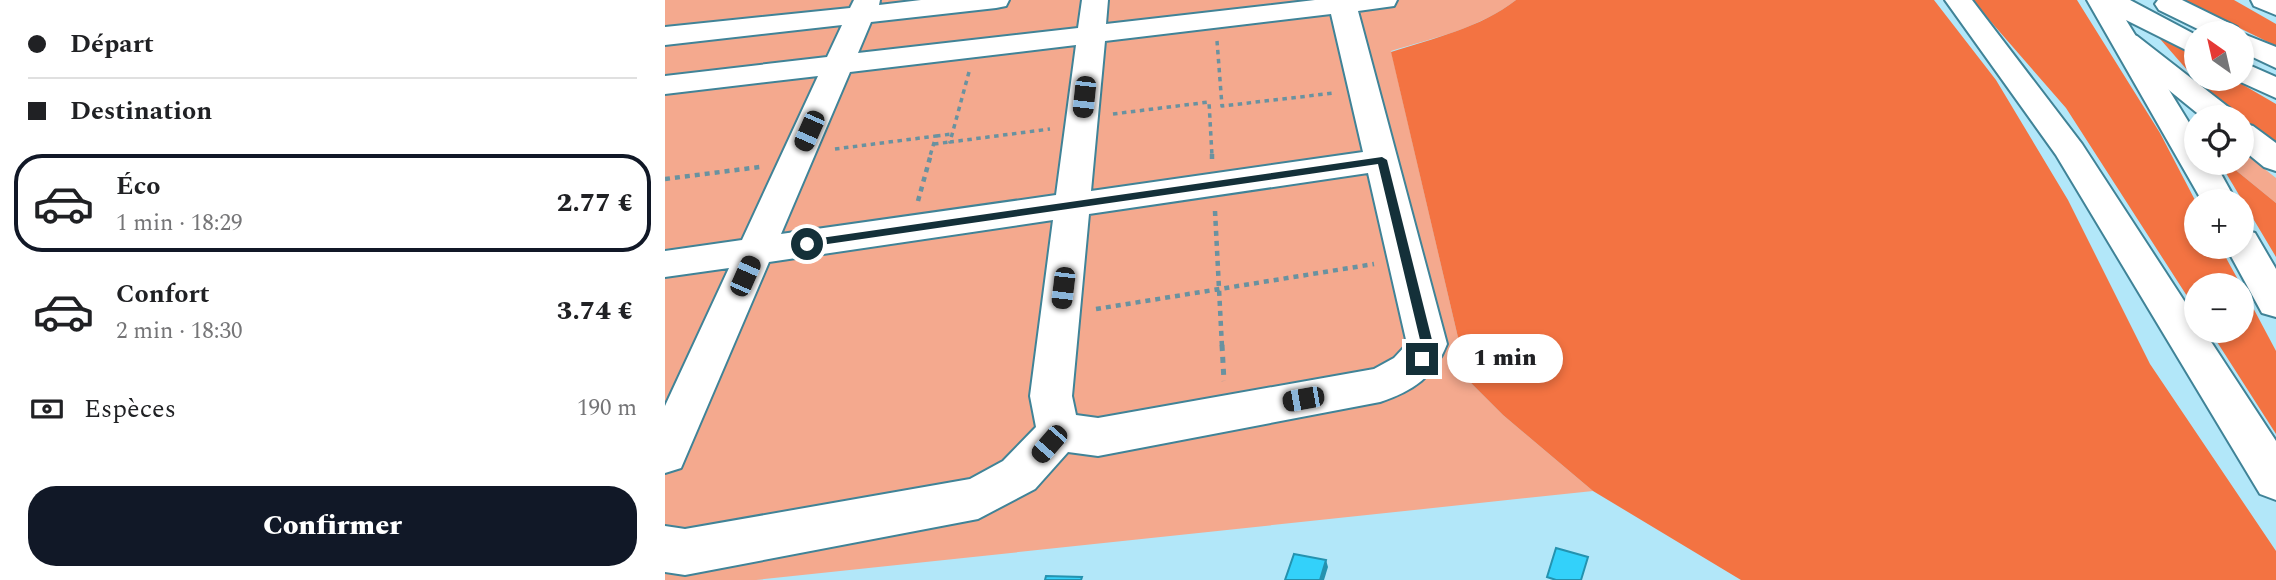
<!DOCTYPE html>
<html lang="fr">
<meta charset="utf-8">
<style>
body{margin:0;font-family:Spectral,serif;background:#f6f6f6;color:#202124;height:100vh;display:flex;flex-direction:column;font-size:26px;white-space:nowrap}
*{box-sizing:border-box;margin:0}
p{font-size:23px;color:#757577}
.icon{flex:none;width:38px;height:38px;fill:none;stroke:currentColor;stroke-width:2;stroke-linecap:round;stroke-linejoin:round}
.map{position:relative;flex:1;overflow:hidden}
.drawer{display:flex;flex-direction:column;background:#fff;width:665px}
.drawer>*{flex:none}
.guide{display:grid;align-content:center;height:154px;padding:0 28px;background:#fff}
.needle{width:46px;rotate:326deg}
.buttons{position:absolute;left:1519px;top:21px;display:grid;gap:14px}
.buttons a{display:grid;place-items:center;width:70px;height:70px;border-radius:50%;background:#fff;box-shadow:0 4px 10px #0003;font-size:35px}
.end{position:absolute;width:32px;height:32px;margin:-16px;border:9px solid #143039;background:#fff;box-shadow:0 0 0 4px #fff}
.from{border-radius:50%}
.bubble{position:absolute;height:49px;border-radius:24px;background:#fff;box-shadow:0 4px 10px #0003;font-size:23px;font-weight:800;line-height:49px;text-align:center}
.car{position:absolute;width:21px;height:42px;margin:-21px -10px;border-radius:9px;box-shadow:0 0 5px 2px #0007;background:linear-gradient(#222 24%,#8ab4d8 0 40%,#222 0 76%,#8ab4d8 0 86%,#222 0)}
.guide b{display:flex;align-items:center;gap:24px;height:66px;font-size:26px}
.guide b+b{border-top:2px solid #e0e0e0}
.guide i{width:18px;height:18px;background:#202124}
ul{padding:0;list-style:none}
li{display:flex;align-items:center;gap:21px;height:98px;margin:0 14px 10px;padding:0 14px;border:4px solid transparent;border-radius:28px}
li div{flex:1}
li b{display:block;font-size:26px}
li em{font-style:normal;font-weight:800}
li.on{border-color:#111827}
li>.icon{width:63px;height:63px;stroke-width:1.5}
.pay{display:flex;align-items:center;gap:18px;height:77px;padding:0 28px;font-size:26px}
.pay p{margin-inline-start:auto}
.primary-button{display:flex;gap:14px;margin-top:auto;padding:14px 28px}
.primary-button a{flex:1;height:80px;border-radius:28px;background:#111827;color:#fff;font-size:28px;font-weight:800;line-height:80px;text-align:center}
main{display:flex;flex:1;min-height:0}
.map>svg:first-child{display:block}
.green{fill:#f4a98e}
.forest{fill:#f37342}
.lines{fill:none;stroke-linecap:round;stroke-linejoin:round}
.minor-casing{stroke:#408397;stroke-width:4}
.highway-casing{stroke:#408397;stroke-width:4}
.path-far2{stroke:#6992a0;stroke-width:3.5;stroke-dasharray:4.5 4.5;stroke-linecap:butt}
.path-far1{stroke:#6992a0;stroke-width:4.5;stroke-dasharray:5 5;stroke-linecap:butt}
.path{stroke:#6992a0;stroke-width:5;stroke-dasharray:6 6;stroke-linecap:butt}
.minor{fill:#fff;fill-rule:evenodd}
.highway{fill:#fff;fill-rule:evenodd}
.shaded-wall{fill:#2492af}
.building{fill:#33d1fa;stroke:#2492af;stroke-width:2}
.route{fill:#143039}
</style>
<main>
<section class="drawer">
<div class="guide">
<b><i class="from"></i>Départ</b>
<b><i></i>Destination</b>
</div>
<ul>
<li class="on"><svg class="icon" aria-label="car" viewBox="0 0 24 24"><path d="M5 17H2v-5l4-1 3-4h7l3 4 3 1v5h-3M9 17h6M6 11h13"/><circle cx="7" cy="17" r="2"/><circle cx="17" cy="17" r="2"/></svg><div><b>Éco</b><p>1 min · 18:29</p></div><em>2.77 €</em></li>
<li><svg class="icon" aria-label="car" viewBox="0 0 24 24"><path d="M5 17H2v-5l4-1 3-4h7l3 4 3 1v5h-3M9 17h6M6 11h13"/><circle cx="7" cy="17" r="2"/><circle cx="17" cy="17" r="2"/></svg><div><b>Confort</b><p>2 min · 18:30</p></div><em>3.74 €</em></li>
</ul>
<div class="pay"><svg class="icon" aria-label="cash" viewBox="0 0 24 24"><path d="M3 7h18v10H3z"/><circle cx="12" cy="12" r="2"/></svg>Espèces<p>190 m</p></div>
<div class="primary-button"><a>Confirmer</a></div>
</section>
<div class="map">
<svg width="1611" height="580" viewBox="0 0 1611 580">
<rect width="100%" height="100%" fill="#b2e7f9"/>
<!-- green -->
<path class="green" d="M0 0H851C815 28 769 38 726 51L803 380 838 415 928 491 91 580H0Z
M1577 151 1611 178V203L1562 163H1577Z"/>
<!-- forest -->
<path class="forest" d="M851 0H1269L1331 80 1403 200 1485 364 1611 551V580H1076L928 491 838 415 803 380 726 52C769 38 815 28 851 0Z
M1307 0H1412L1495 133 1531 202V247H1555L1576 285H1531V310L1401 108Z
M1518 0H1569L1611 24V46Z
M1489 32 1531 57V79H1568L1611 104V144L1530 79Z
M1555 163H1562L1611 203V257Z
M1577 287 1611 351V434L1545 331H1577Z"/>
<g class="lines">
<!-- minor casing -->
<g class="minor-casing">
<path id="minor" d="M189 0H215L214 5 256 0H344L341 6 331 8 206 22 193 53 413 28 417 0H443L441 24 650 0H732L729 6 693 11 782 344C769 377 748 391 715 402L433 456 403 452 370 489 313 519 20 575 0 572V526L20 529 305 479 338 461 371 427 365 396 388 220 104 262 16 468 0 473V406L64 268 0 277V251L77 240 153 76 0 94V76L162 57 177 25 0 45V27L185 8ZM666 14 698 152 426 191 440 41ZM411 45 391 195 116 234 185 72ZM703 173 742 344 729 358 709 369 433 418 411 415 407 396 424 214Z
M1462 33 1472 36 1567 110 1572 117H1537L1452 48 1448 42 1452 36Z
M1577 123 1588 126 1611 143V171L1599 167 1577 149Z"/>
</g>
<!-- highway casing -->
<g class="highway-casing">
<path id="highway" d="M1280 0H1307L1417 144 1531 319V331H1539L1611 441V500L1595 494 1391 155Z
M1422 0H1465L1531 35V55L1461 20 1531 134V163H1550L1571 201H1537Z
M1493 0H1517L1572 27 1576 33 1611 47V68L1577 52V33H1541L1494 10 1490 4Z
M1586 0H1611V15L1589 6Z
M1577 62 1611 77V98L1569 79H1577Z
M1577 229 1590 233 1611 269V317L1597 313 1561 247H1577Z"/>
</g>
<!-- path-far2 -->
<path class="path-far2" d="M552 41 557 106 669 93
M304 72 285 142 385 129
M448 114 544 102 547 156
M271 136 287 134
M269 144 285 142
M170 149 271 136 265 156"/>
<!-- path-far1 -->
<path class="path-far1" d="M547 154V161
M0 179 95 167
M253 201 266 154
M550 211 557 347
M431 309 709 264"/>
<!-- path -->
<path class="path" d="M557 345 559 381"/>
<!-- minor -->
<use href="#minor" class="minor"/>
<!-- highway -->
<use href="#highway" class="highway"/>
</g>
<!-- shaded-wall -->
<path class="shaded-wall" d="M661 560 663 567 659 580H655Z"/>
<!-- building -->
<path class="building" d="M891 548 923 557 916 580H891L882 577Z
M629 554 661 560 655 580H620Z
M381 576 417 577 416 580H380Z"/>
<!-- route -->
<path class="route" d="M717 157 722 160 768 344 761 362 757 364 751 359 756 344 713 164 142 247 137 244 142 240Z"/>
</svg>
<div class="buttons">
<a><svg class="needle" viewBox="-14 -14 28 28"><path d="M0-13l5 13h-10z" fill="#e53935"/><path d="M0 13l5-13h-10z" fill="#757577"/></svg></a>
<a><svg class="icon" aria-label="locate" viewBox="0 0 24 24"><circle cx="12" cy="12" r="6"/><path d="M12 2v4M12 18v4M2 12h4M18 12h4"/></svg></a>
<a>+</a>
<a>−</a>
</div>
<i class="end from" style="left:142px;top:244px"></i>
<i class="end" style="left:757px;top:359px"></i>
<div class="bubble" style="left:782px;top:334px;width:116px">1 min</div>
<i class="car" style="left:419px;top:97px;rotate:186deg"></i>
<i class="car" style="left:144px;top:131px;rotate:204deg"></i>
<i class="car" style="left:80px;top:276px;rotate:24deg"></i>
<i class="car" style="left:398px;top:288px;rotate:187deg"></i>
<i class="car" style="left:638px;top:399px;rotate:260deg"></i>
<i class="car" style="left:384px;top:444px;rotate:221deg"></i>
</div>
</main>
